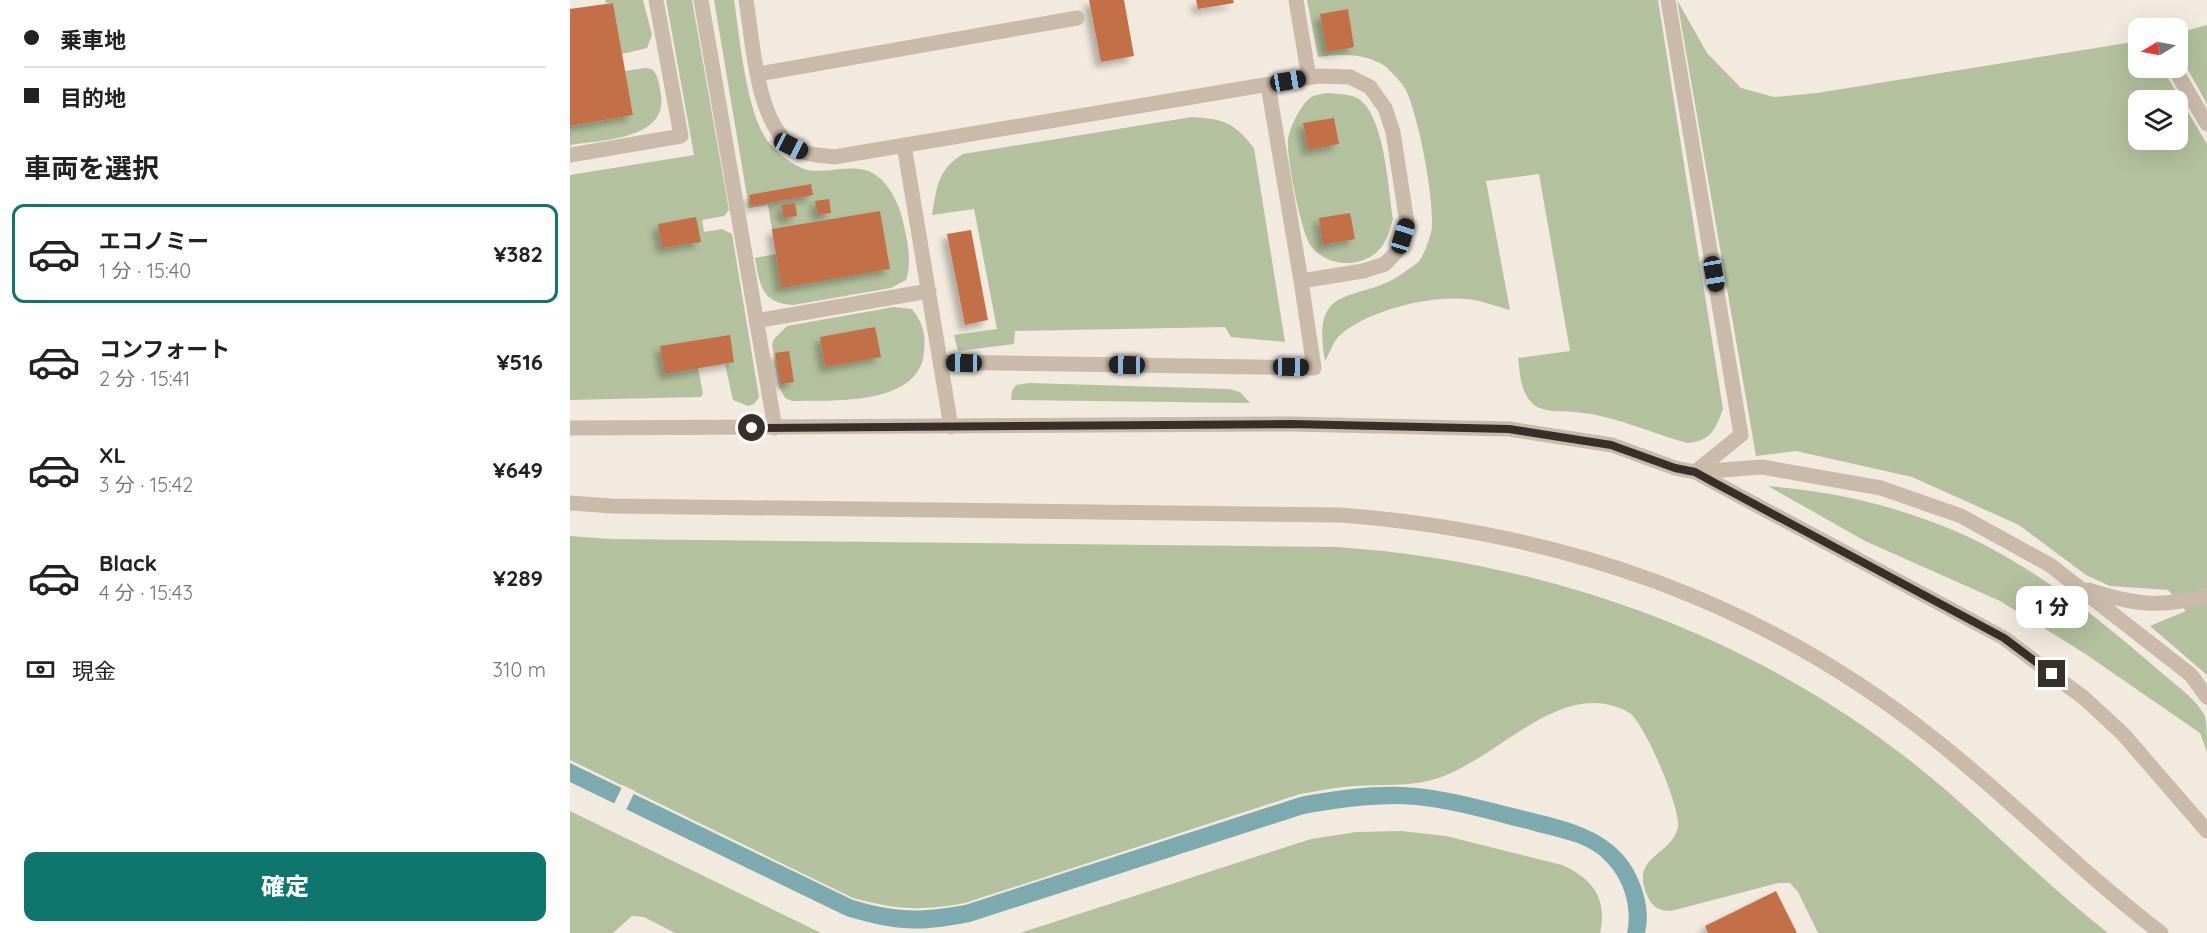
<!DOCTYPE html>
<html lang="ja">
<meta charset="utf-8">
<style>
body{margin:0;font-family:Quicksand,"Noto Sans JP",sans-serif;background:#f2f2f2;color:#222;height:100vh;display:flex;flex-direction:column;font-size:22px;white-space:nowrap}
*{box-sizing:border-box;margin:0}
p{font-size:20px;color:#767676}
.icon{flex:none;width:33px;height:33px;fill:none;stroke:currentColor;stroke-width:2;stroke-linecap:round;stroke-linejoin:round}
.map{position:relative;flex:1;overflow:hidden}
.side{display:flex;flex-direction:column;background:#fff;width:570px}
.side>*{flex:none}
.hud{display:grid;align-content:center;height:132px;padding:0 24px;background:#fff}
.needle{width:39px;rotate:260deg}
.buttons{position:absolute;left:1558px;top:18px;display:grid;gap:12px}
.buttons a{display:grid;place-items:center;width:60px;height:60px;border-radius:12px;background:#fff;box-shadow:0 6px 24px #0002;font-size:30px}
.end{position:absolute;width:27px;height:27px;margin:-14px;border:8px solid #382f29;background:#fff;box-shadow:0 0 0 3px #fff}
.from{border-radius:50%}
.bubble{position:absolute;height:42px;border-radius:12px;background:#fff;box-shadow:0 6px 24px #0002;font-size:20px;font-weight:800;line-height:42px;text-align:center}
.car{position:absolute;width:18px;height:36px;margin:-18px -9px;border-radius:8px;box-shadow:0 0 4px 2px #0007;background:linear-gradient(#222 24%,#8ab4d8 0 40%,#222 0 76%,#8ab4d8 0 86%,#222 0)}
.hud b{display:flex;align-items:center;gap:21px;height:57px;font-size:22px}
.hud b+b{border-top:2px solid #e0e0e0}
.hud i{width:15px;height:15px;background:#222}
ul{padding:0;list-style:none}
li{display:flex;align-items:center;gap:18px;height:99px;margin:0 12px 9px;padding:0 12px;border:3px solid transparent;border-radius:12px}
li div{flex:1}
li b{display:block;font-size:22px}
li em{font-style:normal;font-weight:800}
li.current{border-color:#0f766e}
li>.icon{width:54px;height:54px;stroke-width:1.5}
h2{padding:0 24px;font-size:27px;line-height:72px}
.pay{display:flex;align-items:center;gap:15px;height:66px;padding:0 24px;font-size:22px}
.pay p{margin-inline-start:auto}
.action{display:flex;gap:12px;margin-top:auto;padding:12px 24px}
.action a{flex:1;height:69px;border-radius:12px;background:#0f766e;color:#fff;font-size:24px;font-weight:800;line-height:69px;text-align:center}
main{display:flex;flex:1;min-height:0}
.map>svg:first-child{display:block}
.green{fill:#b3c19e;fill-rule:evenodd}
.water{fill:#7daaaf}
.pier{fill:#f2eade}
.building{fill:#c36f4a;filter:url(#shadow)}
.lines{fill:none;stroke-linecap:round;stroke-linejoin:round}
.minor{stroke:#cabaaa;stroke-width:15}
.route{stroke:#382f29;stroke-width:8}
</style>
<main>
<section class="side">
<div class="hud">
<b><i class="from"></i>乗車地</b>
<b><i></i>目的地</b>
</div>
<h2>車両を選択</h2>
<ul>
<li class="current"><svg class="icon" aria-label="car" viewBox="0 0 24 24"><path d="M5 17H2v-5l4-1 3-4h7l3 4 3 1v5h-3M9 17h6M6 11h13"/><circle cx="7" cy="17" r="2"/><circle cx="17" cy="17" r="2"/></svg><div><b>エコノミー</b><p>1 分 · 15:40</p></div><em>¥382</em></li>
<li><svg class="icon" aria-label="car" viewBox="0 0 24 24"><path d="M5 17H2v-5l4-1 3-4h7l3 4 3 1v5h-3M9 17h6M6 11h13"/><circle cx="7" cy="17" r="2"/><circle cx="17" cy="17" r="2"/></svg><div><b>コンフォート</b><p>2 分 · 15:41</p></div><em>¥516</em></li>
<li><svg class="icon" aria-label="car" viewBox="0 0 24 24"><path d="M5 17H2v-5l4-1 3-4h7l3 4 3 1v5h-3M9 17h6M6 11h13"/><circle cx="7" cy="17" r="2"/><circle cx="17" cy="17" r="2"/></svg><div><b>XL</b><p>3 分 · 15:42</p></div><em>¥649</em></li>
<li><svg class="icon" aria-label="car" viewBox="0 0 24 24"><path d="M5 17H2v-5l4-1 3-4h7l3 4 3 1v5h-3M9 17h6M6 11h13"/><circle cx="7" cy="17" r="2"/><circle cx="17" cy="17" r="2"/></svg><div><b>Black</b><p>4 分 · 15:43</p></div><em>¥289</em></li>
</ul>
<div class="pay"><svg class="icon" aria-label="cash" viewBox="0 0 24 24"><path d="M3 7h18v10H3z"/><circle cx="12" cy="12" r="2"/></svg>現金<p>310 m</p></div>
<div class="action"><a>確定</a></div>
</section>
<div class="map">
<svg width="1637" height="933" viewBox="0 0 1637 933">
<defs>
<filter id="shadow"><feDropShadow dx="-5.5" dy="5.5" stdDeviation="3" flood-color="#0004"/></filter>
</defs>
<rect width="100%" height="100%" fill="#f2eade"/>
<!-- green -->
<path class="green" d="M35 0H73L82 35 77 48 52 54 43 3H36Z
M96 0H122L159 210 154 216 132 220 134 232 152 229 162 234 189 397 184 404 178 406 163 400 155 364 128 368 133 393 131 397 0 400V175L124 155Z
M144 0H164C170 36 176 119 201 145 209 154 225 167 238 170 255 173 272 167 289 169 315 171 330 203 334 226 338 245 342 261 336 280L321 288 223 305C191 303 190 285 185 258L206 254 198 205 179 208Z
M737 0H1088L1153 409C1145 430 1141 441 1117 443 1081 433 1043 415 1005 412 992 411 970 413 961 402 950 390 950 373 948 358L1000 351 969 174 916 181 940 310C925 306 910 300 895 299 860 295 794 311 768 337 763 343 759 354 755 361 740 277 791 306 836 271 840 268 847 264 850 260 855 252 862 234 862 225 863 193 849 119 836 90 832 83 821 71 815 66 794 53 771 54 748 57Z
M1107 0 1137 53 1171 88 1204 97 1247 93 1569 41V68H1592L1637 144V675L1580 626 1616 611 1598 590 1540 586 1516 575 1449 525 1342 477 1226 451 1186 456ZM1569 100H1608V140H1569Z
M1637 25V104L1608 52V33Z
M75 68 82 69C89 76 89 85 91 95 98 140 30 140 0 145V126L63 115 55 71Z
M757 93C767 94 781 94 789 99 815 118 818 188 823 219 820 230 816 244 807 252 788 269 756 266 741 246 731 233 716 155 718 139 720 127 730 106 740 98 744 95 752 94 757 93Z
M622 117C653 119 664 122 684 148L715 342 661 337 655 327 445 331 444 344 388 351 384 335 427 329 404 209 362 215C367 187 367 170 393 154Z
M324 307 342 309C353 323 356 335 354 352 350 407 259 400 222 401L215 398 209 387 202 345 204 339 217 326Z
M459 383 659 389 670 392 680 403 441 400 442 391 446 385Z
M1198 486C1253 491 1302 500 1354 519 1443 549 1523 613 1593 674 1608 687 1626 699 1635 716 1637 725 1637 741 1637 752L1630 733 1514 653 1430 601 1295 541Z
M0 536 41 539 768 547C979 562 1181 634 1347 766 1413 819 1471 881 1538 933H1248L1228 892 1220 883H1208L1101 911C1088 911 1082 907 1077 895 1060 855 1101 857 1108 827 1111 809 1074 720 1058 712 991 675 926 762 865 779 839 787 811 784 784 786 766 787 748 791 730 794L395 903C350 911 328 910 283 898L0 760Z
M0 811 251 933H105L74 917 62 916 43 933H0Z
M831 831 876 836 992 865C1022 878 1038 899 1030 933H450L741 839 786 832Z"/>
<!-- water -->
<path class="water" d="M0 763 283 900C327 913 350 913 395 905L730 797C764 791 796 786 831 787 867 788 903 798 939 807 989 820 1050 827 1070 884 1076 899 1079 916 1075 933H1057C1064 901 1049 867 1022 850 1004 839 980 836 961 830 918 820 874 805 830 804 797 804 766 808 734 814L400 922C348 932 327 931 276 916L0 782Z"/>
<!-- pier -->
<path class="pier" d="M53 785 65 791 55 812 43 806Z"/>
<!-- building -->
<path class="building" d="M519 0H554L564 56 531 62Z
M626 0H663L664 3 628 9Z
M43 3 63 115 0 126V9Z
M778 9 784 47 757 52 750 14Z
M764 118 769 144 738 150 733 123Z
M241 184 243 195 181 206 179 195Z
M259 199 261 213 248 215 245 201Z
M225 203 227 216 214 218 211 205Z
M310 211 320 269 211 288 202 229Z
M780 213 785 239 753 245 749 218Z
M126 217 131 242 92 248 88 224Z
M401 230 418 320 395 325 377 234Z
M305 327 311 357 255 367 250 337Z
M160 335 164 362 95 374 90 346Z
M219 351 224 382 211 384 205 353Z
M1206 891 1227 933H1138L1135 926Z"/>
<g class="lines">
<!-- minor -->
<path class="minor" d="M131 0 205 428
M176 0C183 42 186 118 220 145 232 155 249 155 264 157L748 76 780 77 800 87 815 108 823 132 837 223 829 249 815 264 793 271 731 281 698 85
M726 0 739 78
M1098 0 1171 435 1125 472 1192 467 1311 488 1391 516 1480 565 1621 675 1637 697
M1604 68 1637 124
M189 74 507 18
M334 145 381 427
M0 155 111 136 86 0
M186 321 359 291
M371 362 744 368 731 281
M0 428 722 424 939 429 1042 445 1105 468 1125 472 1434 638 1514 698 1553 734 1637 831
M0 503 42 506 770 515C993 532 1193 601 1368 742 1445 803 1513 874 1591 933
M1518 590C1562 604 1592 609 1637 595"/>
</g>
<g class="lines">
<!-- route -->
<path class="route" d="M182 428 722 424 939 429 1041 445 1105 468 1125 472 1145 483 1434 638 1482 674"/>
</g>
</svg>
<div class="buttons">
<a><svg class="needle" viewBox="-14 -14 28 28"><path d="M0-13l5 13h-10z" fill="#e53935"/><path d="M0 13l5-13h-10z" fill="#767676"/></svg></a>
<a><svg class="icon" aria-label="layers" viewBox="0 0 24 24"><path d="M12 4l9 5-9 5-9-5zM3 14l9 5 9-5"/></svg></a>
</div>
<i class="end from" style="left:182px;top:428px"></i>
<i class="end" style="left:1482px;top:674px"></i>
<div class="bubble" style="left:1446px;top:586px;width:72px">1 分</div>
<i class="car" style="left:718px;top:81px;rotate:80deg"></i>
<i class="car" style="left:221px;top:146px;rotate:116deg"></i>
<i class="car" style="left:833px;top:236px;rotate:17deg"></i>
<i class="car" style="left:1144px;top:274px;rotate:170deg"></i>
<i class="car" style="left:394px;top:363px;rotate:271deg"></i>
<i class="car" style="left:557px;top:365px;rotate:271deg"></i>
<i class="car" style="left:721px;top:367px;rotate:91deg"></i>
</div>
</main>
